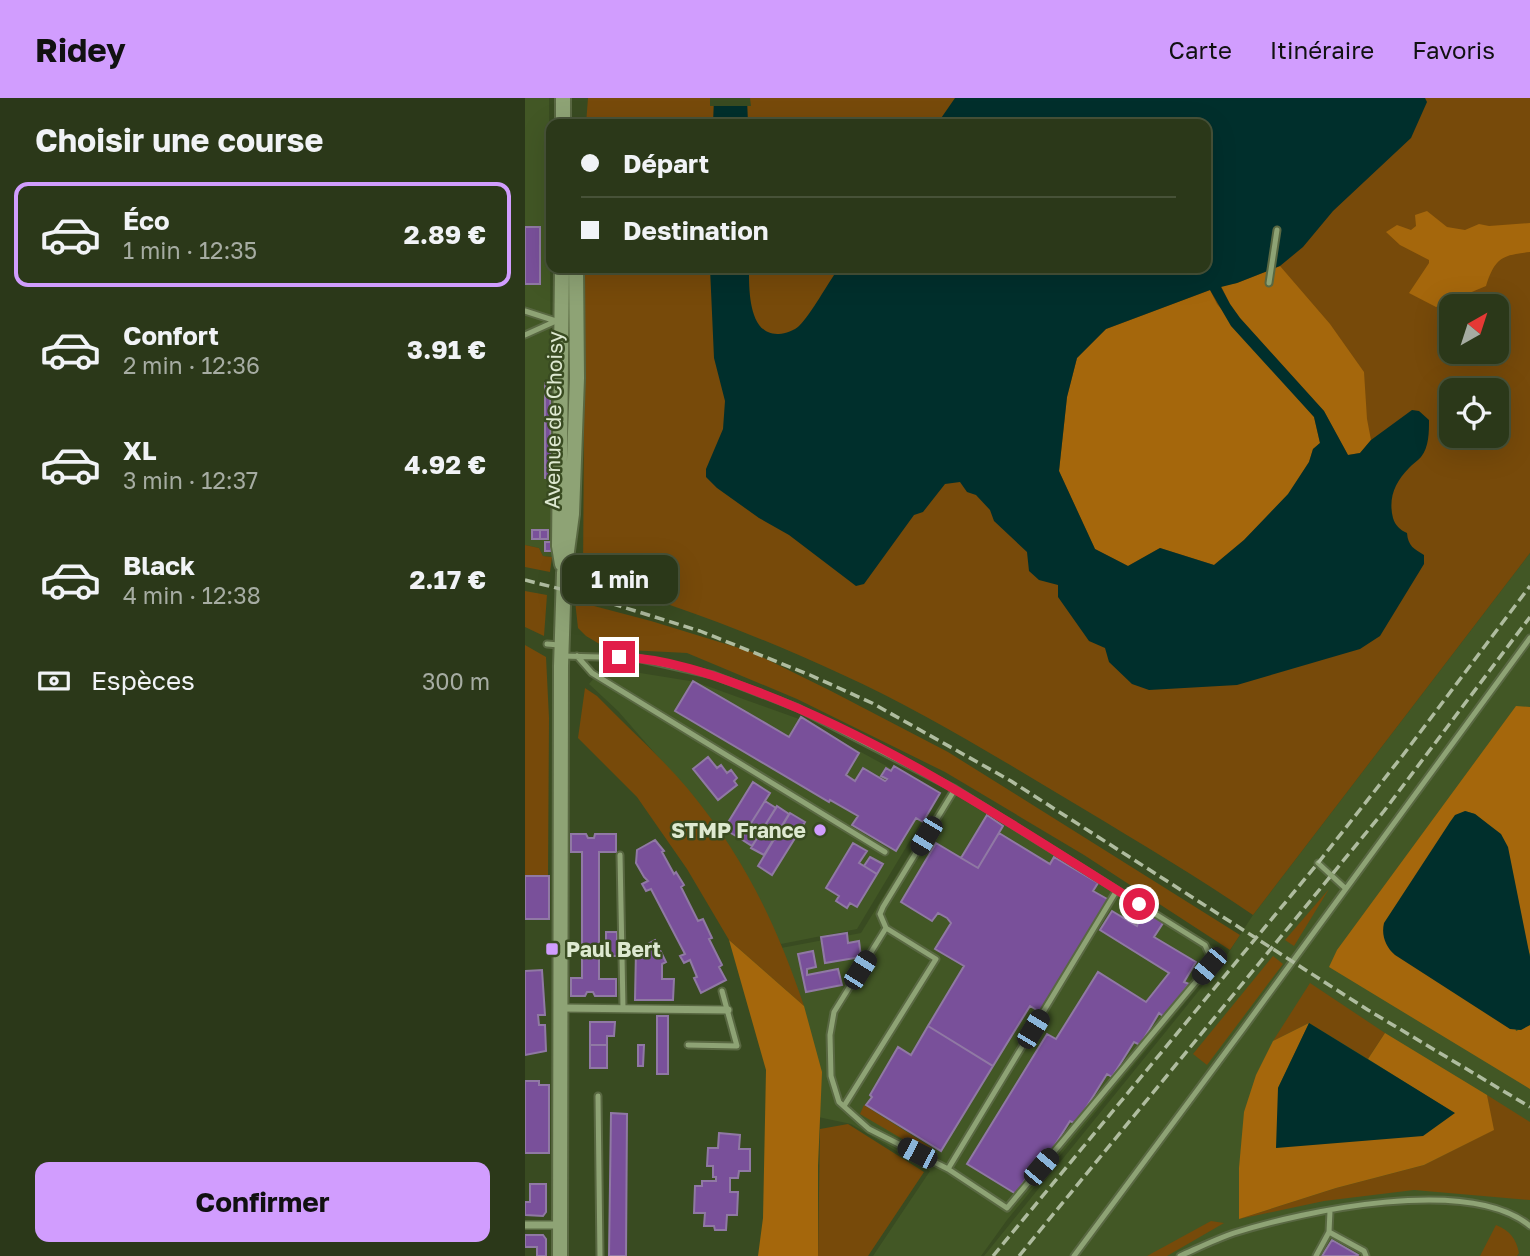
<!DOCTYPE html>
<html lang="fr">
<meta charset="utf-8">
<style>
body{margin:0;font-family:"Golos Text",sans-serif;background:#333f22;color:#f1f3f6;height:100vh;display:flex;flex-direction:column;font-size:26px;white-space:nowrap}
*{box-sizing:border-box;margin:0}
p{font-size:23px;color:#a6aca2}
.icon{flex:none;width:38px;height:38px;fill:none;stroke:currentColor;stroke-width:2;stroke-linecap:round;stroke-linejoin:round}
.map{position:relative;flex:1;overflow:hidden}
.side{display:flex;flex-direction:column;background:#2b3819;width:525px}
.side>*{flex:none}
.top-card{position:absolute;left:21px;top:21px;width:665px;height:154px;border-radius:14px;box-shadow:0 7px 28px #0002,0 0 0 2px #475238;display:grid;align-content:center;height:154px;padding:0 35px;background:#2b3819}
.needle{width:46px;rotate:39deg}
.fabs{position:absolute;left:914px;top:196px;display:grid;gap:14px}
.fabs a{display:grid;place-items:center;width:70px;height:70px;border-radius:14px;background:#2b3819;box-shadow:0 7px 28px #0002,0 0 0 2px #475238;font-size:35px}
.end{position:absolute;width:32px;height:32px;margin:-16px;border:9px solid #e11d48;background:#fff;box-shadow:0 0 0 4px #fff}
.from{border-radius:50%}
.bubble{position:absolute;height:49px;border-radius:14px;background:#2b3819;box-shadow:0 7px 28px #0002,0 0 0 2px #475238;font-size:23px;font-weight:700;line-height:49px;text-align:center}
.car{position:absolute;width:21px;height:42px;margin:-21px -10px;border-radius:9px;box-shadow:0 0 5px 2px #0007;background:linear-gradient(#222 24%,#8ab4d8 0 40%,#222 0 76%,#8ab4d8 0 86%,#222 0)}
.top-card b{display:flex;align-items:center;gap:24px;height:66px;font-size:26px}
.top-card b+b{border-top:2px solid #475238}
.top-card i{width:18px;height:18px;background:#f1f3f6}
ul{padding:0;list-style:none}
li{display:flex;align-items:center;gap:21px;height:105px;margin:0 14px 10px;padding:0 21px;border:4px solid transparent;border-radius:14px}
li div{flex:1}
li b{display:block;font-size:26px}
li em{font-style:normal;font-weight:700}
li.active{border-color:#d19dfe}
li>.icon{width:63px;height:63px;stroke-width:1.5}
h2{padding:0 35px;font-size:32px;line-height:84px}
.pay{display:flex;align-items:center;gap:18px;height:77px;padding:0 35px;font-size:26px}
.pay p{margin-inline-start:auto}
.primary-button{display:flex;gap:14px;margin-top:auto;padding:14px 35px}
.primary-button a{flex:1;height:80px;border-radius:14px;background:#d19dfe;color:#111;font-size:28px;font-weight:700;line-height:80px;text-align:center}
header{display:flex;align-items:center;gap:42px;box-sizing:border-box;height:98px;padding:0 35px;background:#d19dfe;color:#111}
header strong{font-size:33px}
nav{display:flex;gap:38px;margin-inline-start:auto;font-size:24px}
main{display:flex;flex:1;min-height:0}
.map>svg:first-child{display:block}
.built{fill:#425725}
.green{fill:#774a0a;fill-rule:evenodd}
.forest{fill:#a5670c}
.water{fill:#002f2c;fill-rule:evenodd}
.pier{fill:#394b21}
.building{fill:#79509a;stroke:#9079a4;stroke-width:2}
.lines{fill:none;stroke-linecap:round;stroke-linejoin:round}
.service-casing{stroke:#596842;stroke-width:9}
.minor-casing{stroke:#596842;stroke-width:10}
.secondary-casing{stroke:#596842;stroke-width:18}
.service{stroke:#8ea375;stroke-width:5}
.minor{stroke:#8ea375;stroke-width:7}
.secondary{stroke:#8ea375;stroke-width:14}
.rail{stroke:#afbc9f;stroke-width:3.5;stroke-dasharray:10 5;stroke-linecap:butt}
.route{stroke:#e11d48;stroke-width:9}
.poi-dot{fill:#d19dfe;stroke:#394b21;stroke-width:2.5}
.labels{text-anchor:middle;dominant-baseline:central;stroke-width:5;stroke-linejoin:round;paint-order:stroke}
.street-label{font-size:21px;fill:#dee9d1;stroke:#394b21}
.poi-label{font-size:21px;font-weight:bold;fill:#dee9d1;stroke:#394b21;text-anchor:end}
</style>
<header>
<strong>Ridey</strong>
<nav><a>Carte</a><a>Itinéraire</a><a>Favoris</a></nav>
</header>
<main>
<section class="side">
<h2>Choisir une course</h2>
<ul>
<li class="active"><svg class="icon" aria-label="car" viewBox="0 0 24 24"><path d="M5 17H2v-5l4-1 3-4h7l3 4 3 1v5h-3M9 17h6M6 11h13"/><circle cx="7" cy="17" r="2"/><circle cx="17" cy="17" r="2"/></svg><div><b>Éco</b><p>1 min · 12:35</p></div><em>2.89 €</em></li>
<li><svg class="icon" aria-label="car" viewBox="0 0 24 24"><path d="M5 17H2v-5l4-1 3-4h7l3 4 3 1v5h-3M9 17h6M6 11h13"/><circle cx="7" cy="17" r="2"/><circle cx="17" cy="17" r="2"/></svg><div><b>Confort</b><p>2 min · 12:36</p></div><em>3.91 €</em></li>
<li><svg class="icon" aria-label="car" viewBox="0 0 24 24"><path d="M5 17H2v-5l4-1 3-4h7l3 4 3 1v5h-3M9 17h6M6 11h13"/><circle cx="7" cy="17" r="2"/><circle cx="17" cy="17" r="2"/></svg><div><b>XL</b><p>3 min · 12:37</p></div><em>4.92 €</em></li>
<li><svg class="icon" aria-label="car" viewBox="0 0 24 24"><path d="M5 17H2v-5l4-1 3-4h7l3 4 3 1v5h-3M9 17h6M6 11h13"/><circle cx="7" cy="17" r="2"/><circle cx="17" cy="17" r="2"/></svg><div><b>Black</b><p>4 min · 12:38</p></div><em>2.17 €</em></li>
</ul>
<div class="pay"><svg class="icon" aria-label="cash" viewBox="0 0 24 24"><path d="M3 7h18v10H3z"/><circle cx="12" cy="12" r="2"/></svg>Espèces<p>300 m</p></div>
<div class="primary-button"><a>Confirmer</a></div>
</section>
<div class="map">
<svg width="1005" height="1158" viewBox="0 0 1005 1158">
<rect width="100%" height="100%" fill="#394b21"/>
<!-- built -->
<path class="built" d="M0 0H24L27 459 18 458 14 450 0 447Z
M1005 455V1158H459L698 863 728 817Z
M78 569 171 584 277 622 413 696 332 831 256 846 162 692 93 613 64 586Z
M428 685 700 856 482 1122 456 1158H348L405 1073 326 1026 279 1016 256 850 336 835Z"/>
<!-- green -->
<path class="green" d="M63 0H1005V455L728 817C673 779 615 745 557 710 478 663 400 614 316 576 232 537 146 505 58 479L60 170H681V26H61ZM926 208H971V254H926ZM926 292H971V338H926Z
M0 447 14 450 18 458 27 459 25 474 0 469Z
M0 493 22 497 19 538 0 529Z
M50 503 126 523 227 554 306 593 423 654 715 837 705 852 559 757 420 674 272 601 162 555 83 551 61 538 53 530Z
M0 547 21 559 24 620 23 777 0 778Z
M60 590 72 598C102 629 135 658 163 691 218 757 252 827 279 908L204 842 162 771 112 699 53 640Z
M804 791 769 848 760 842Z
M748 858 758 866 682 967 668 956Z
M785 885 860 935 843 961 784 925 748 943Z
M962 997 1005 1024V1102L889 1092 799 1103 714 1121 811 1090 899 1067 968 1032Z
M339 1007 407 1050 396 1052 335 1016Z
M323 1026 399 1074 343 1158H293L295 1031Z
M686 1123 699 1125 642 1158H622Z
M971 1127C985 1133 991 1140 994 1155L992 1158H955Z"/>
<!-- forest -->
<path class="forest" d="M902 113 922 129 940 132 954 126 964 128 1005 125V154C977 157 970 160 961 188L911 209 884 195 904 165V162L875 147 861 134 872 127 886 132 891 128 890 117Z
M755 168 805 226 839 274 842 321 846 342 835 355 823 357 799 313 715 220 705 206 696 188 712 185Z
M685 192 692 206 789 319 795 345 788 351 784 364 763 397 719 442 689 467 635 450 603 468 570 451 534 373 542 299 552 260 581 231Z
M991 608 1005 609V857L961 725 950 716 940 713 991 933 1005 927V991L804 869 812 852Z
M204 842 279 908 297 974 293 1068V1158H233L238 1120 241 972Z
M784 925 753 990 929 1015 843 961 860 935 962 997 969 1032 899 1067 811 1090 714 1121V1070L719 1014 731 977 748 943Z"/>
<!-- water -->
<path class="water" d="M189 0H222L223 26H188Z
M430 0H900L902 4 886 40 808 113 778 149 755 168 712 185 696 189 705 206 715 220 799 313 823 357 835 355 846 342 887 312 894 313 904 322C904 334 904 349 896 359 893 363 887 366 884 370 870 384 863 400 868 420 870 427 875 432 882 435 883 448 889 451 899 457V466L855 538 835 551 712 587 624 592 607 586 584 564 580 550 564 543 533 499V487L514 482 504 473 502 454 469 423 465 412 451 397 442 394 435 384 420 386 398 414 389 417 339 486 331 488 264 437 234 420 192 390 181 379V371L198 331 200 303 189 260 185 170H224C224 190 223 238 254 236 260 236 270 232 274 228 287 215 302 186 314 170H681V26H412ZM685 192 706 228 789 319 795 345 788 351 784 364 763 396 719 442 689 467 635 450 603 468 570 451 534 373 542 299 552 260 581 231Z
M940 713 950 716 976 736 983 749 1005 859V927L996 932 985 931 870 857C861 849 856 838 859 825L925 724 930 717Z
M784 925 930 1015 898 1038 751 1050 753 990Z"/>
<!-- pier -->
<path class="pier" d="M185 0H225L226 8H185Z"/>
<!-- building -->
<path class="building" d="M0 129H15V186H0Z
M20 285H25L26 381 20 380Z
M7 432H15V441H7Z
M15 432H23V441H15Z
M20 444H26V453H20Z
M80 544 91 547 89 552 78 549Z
M168 583 264 639 276 619 334 655 321 677 330 683 338 670 360 683 362 681 356 678 361 670 366 673 369 668 415 695 398 724 391 720 371 753 327 727 333 718 305 702 304 704 150 613Z
M183 659 192 670 196 667 202 675 206 672 212 680 209 683 212 687 193 702 168 671Z
M228 684 245 695 216 741 199 731Z
M240 703 251 710 227 748 216 741Z
M252 708 264 716 239 757 226 750Z
M265 715 280 724 247 777 233 768Z
M462 717 478 728 453 770 436 760Z
M474 735 525 766 529 759 573 785 568 793 584 802 515 914 505 908 468 968 403 928 439 868 410 851 426 825 422 820 413 815 407 823 376 804 411 745 453 770Z
M46 736H61L63 740H69L70 736H91V754H74V881H91V898H70L68 894H62L60 898H46V880H57V754H46Z
M130 742 139 753 137 754 149 776 151 774 159 787 156 789 173 823 178 821 187 840 184 841 197 867 194 869 201 882 176 895 169 880 172 879 165 862 159 865 155 858 160 856 126 791 121 793 117 786 123 783 119 779 111 765 112 752Z
M328 745 342 753 334 765 352 776 332 809 325 805 322 810 311 803 314 798 301 790Z
M345 759 358 766 352 776 339 768Z
M0 778H24V821H0Z
M587 813 612 828 616 817 623 822 628 814 640 822 629 839 671 864 659 884 664 886 639 919 634 915 615 947 609 944 587 979 582 976 551 1026 545 1023 523 1058 517 1055 491 1096 442 1066 522 936 531 941 573 874 621 904 644 875 575 832Z
M81 834H92V858H81Z
M322 835 323 845 334 843 336 859 300 865 296 839Z
M130 842 141 864 137 866V881H149L148 902H110L111 852Z
M288 853 291 869 282 871V877L313 871 317 887 281 894 273 856Z
M17 872 20 917H13L14 927H20L21 953 0 957V873Z
M132 918H143V976H132Z
M65 924H90L89 938H82V947H65Z
M403 928 468 968 416 1053 341 1007 347 999 345 997 373 949 386 957Z
M65 947H82V970H65Z
M113 947H119L118 968H113Z
M0 983H14V987H24V1055H0Z
M86 1015 102 1016 101 1158H84Z
M194 1035 215 1037 214 1051H225V1073H214L213 1080H205V1094H213L212 1117H202L201 1132H190L189 1128H179L180 1115H169L170 1088H177V1083H191V1079H188V1068H182L183 1050H193Z
M5 1086H21V1114L18 1118 0 1117V1104H5Z
M0 1137H18L21 1141V1158H12V1149H0Z
M807 1142 833 1157 832 1158H797Z"/>
<g class="lines">
<!-- service casing -->
<g class="service-casing">
<path id="service" d="M744 185 752 132
M0 213 34 224
M0 237 31 223
M22 546 34 547
M37 558 112 560 188 577 273 610 430 691 680 847 685 858 684 868 482 1110 423 1071 344 1031 314 1004 306 978 305 937 309 914 361 830 355 816 358 809 430 691
M52 558 67 575 360 754
M95 757 98 910
M793 765 820 790
M163 947 212 948 197 893
M73 998 75 1158
M319 1008 411 861 361 830
M423 1071 592 792
M804 1134 839 1153 841 1158
M549 1158 718 931 1005 540
M655 1158C673 1150 691 1141 709 1135 779 1113 944 1077 1005 1128
M791 1158 804 1134 805 1113"/>
</g>
<!-- minor casing -->
<g class="minor-casing">
<path id="minor" d="M37 910 203 912
M0 1127H35"/>
</g>
<!-- secondary casing -->
<g class="secondary-casing">
<path id="secondary" d="M38 0V26
M37 170 34 448 37 466
M35 1158 36 568 39 475 47 416 52 280 51 170"/>
</g>
<!-- service -->
<use href="#service" class="service"/>
<!-- minor -->
<use href="#minor" class="minor"/>
<!-- secondary -->
<use href="#secondary" class="secondary"/>
<!-- rail -->
<path class="rail" d="M0 482 59 497 175 533 285 577 347 605 486 683 843 912 1005 1009
M468 1158 793 765 878 657 1005 488
M494 1158 859 713 1005 519"/>
</g>
<g class="lines">
<!-- route -->
<path class="route" d="M94 559C141 560 189 577 233 594 369 646 491 729 614 806"/>
</g>
<!-- markers -->
<g class="poi-dot">
<circle cx="295" cy="732" r="7"/>
<rect x="20" y="844" width="14" height="14" rx="3.5"/>
</g>
<g class="labels">
<!-- street labels -->
<g class="street-label">
<text transform="translate(28 322) rotate(-89)">Avenue de Choisy</text>
</g>
<!-- poi labels -->
<g class="poi-label">
<text x="281" y="732">STMP France</text>
<text x="41" y="851" text-anchor="start">Paul Bert</text>
</g>
</g>
</svg>
<div class="fabs">
<a><svg class="needle" viewBox="-14 -14 28 28"><path d="M0-13l5 13h-10z" fill="#e53935"/><path d="M0 13l5-13h-10z" fill="#a6aca2"/></svg></a>
<a><svg class="icon" aria-label="locate" viewBox="0 0 24 24"><circle cx="12" cy="12" r="6"/><path d="M12 2v4M12 18v4M2 12h4M18 12h4"/></svg></a>
</div>
<i class="end from" style="left:614px;top:806px"></i>
<i class="end" style="left:94px;top:559px"></i>
<div class="bubble" style="left:37px;top:457px;width:116px">1 min</div>
<i class="car" style="left:401px;top:738px;rotate:211deg"></i>
<i class="car" style="left:684px;top:868px;rotate:220deg"></i>
<i class="car" style="left:335px;top:872px;rotate:32deg"></i>
<i class="car" style="left:508px;top:931px;rotate:31deg"></i>
<i class="car" style="left:392px;top:1055px;rotate:297deg"></i>
<i class="car" style="left:516px;top:1069px;rotate:40deg"></i>
<div class="top-card">
<b><i class="from"></i>Départ</b>
<b><i></i>Destination</b>
</div>
</div>
</main>
